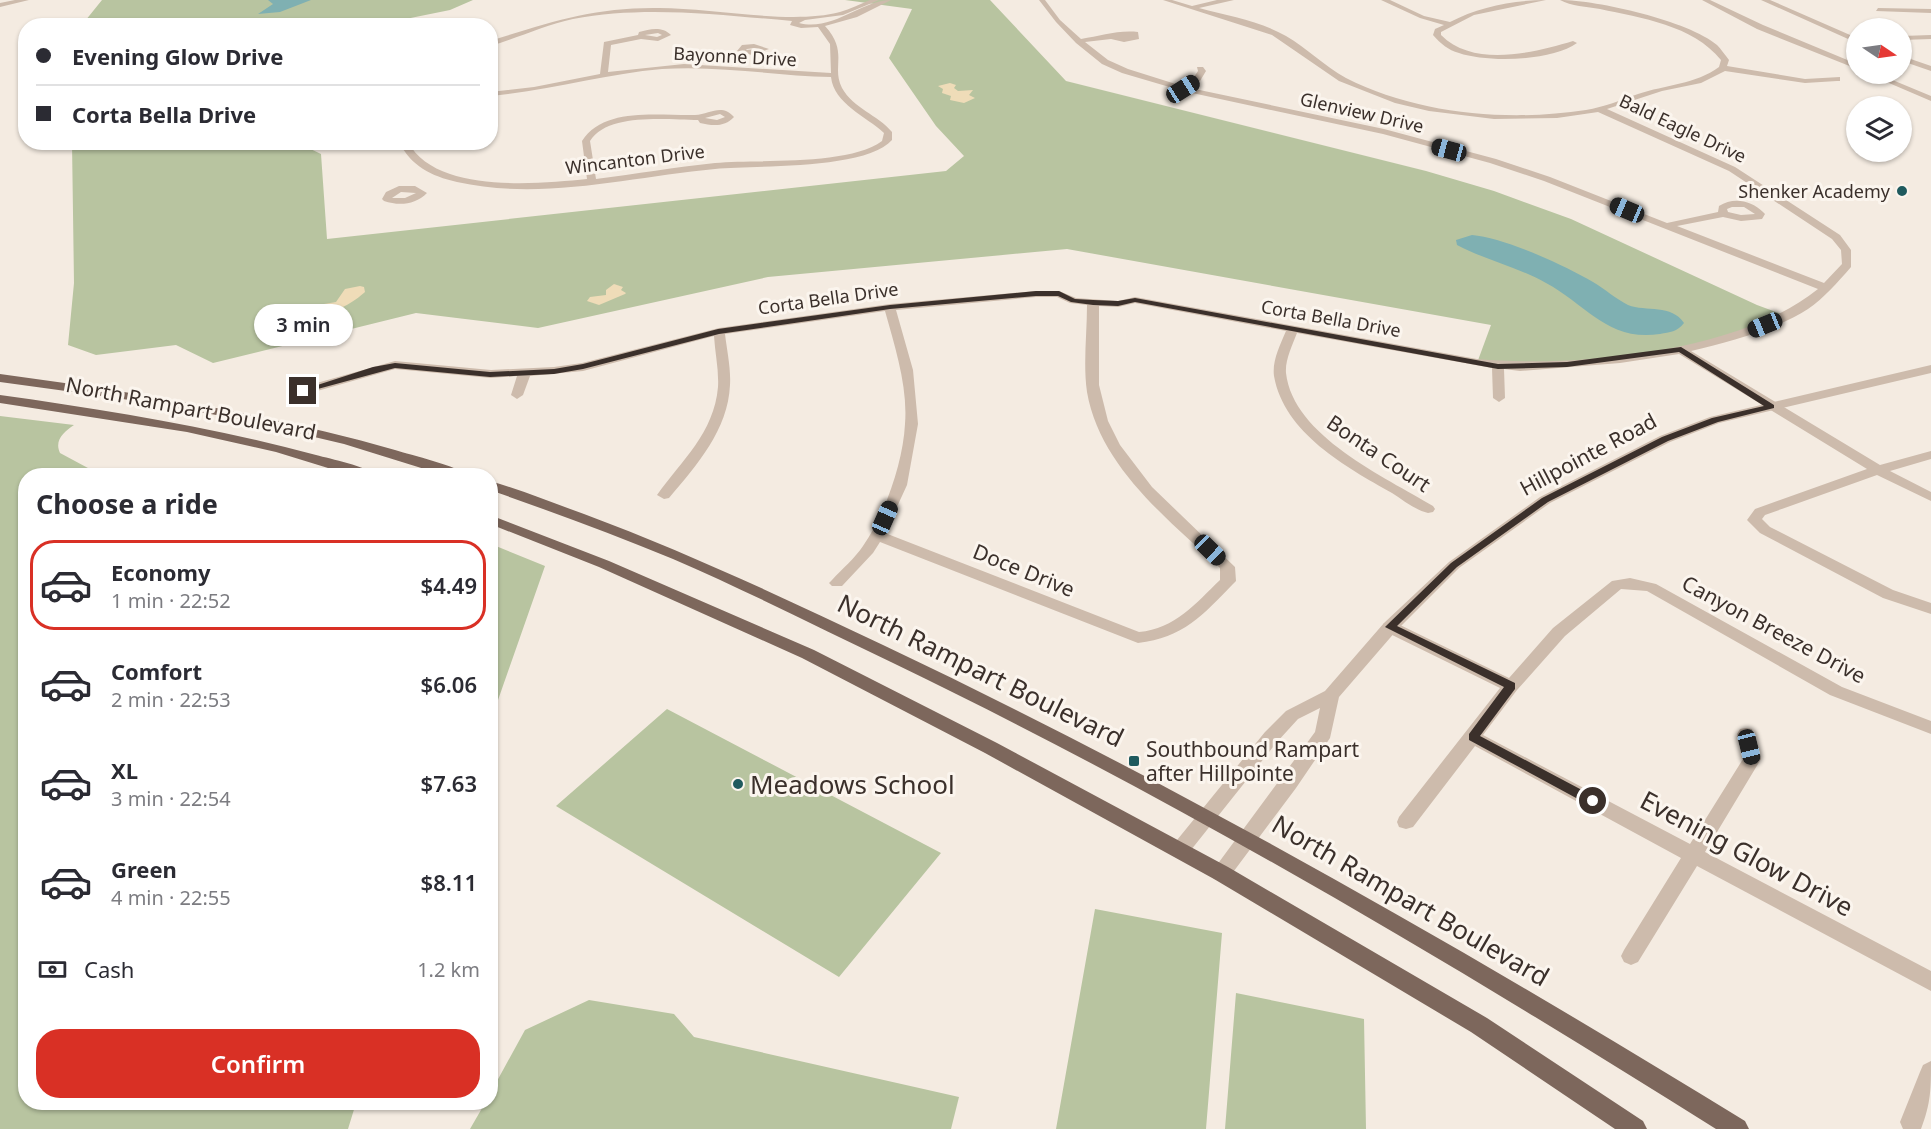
<!DOCTYPE html>
<meta charset="utf-8">
<style>
body{margin:0;font-family:"Noto Sans",sans-serif;background:#f7f7f7;color:#2b2b33;height:100vh;display:flex;flex-direction:column;font-size:22px;white-space:nowrap}
*{box-sizing:border-box;margin:0}
p{font-size:20px;color:#7c7c81}
.icon{flex:none;width:33px;height:33px;fill:none;stroke:currentColor;stroke-width:2;stroke-linecap:round;stroke-linejoin:round}
.map{position:relative;flex:1;overflow:hidden}
.sheet{position:absolute;left:18px;top:468px;width:480px;height:642px;display:flex;flex-direction:column;background:#fff;border-radius:24px;box-shadow:0 2px 4px #0004}
.sheet>*{flex:none}
.banner{position:absolute;left:18px;top:18px;width:480px;height:132px;border-radius:24px;box-shadow:0 2px 4px #0004;display:grid;align-content:center;height:132px;padding:0 18px;background:#fff}
.needle{width:39px;rotate:103deg}
.buttons{position:absolute;left:1846px;top:18px;display:grid;gap:12px}
.buttons a{display:grid;place-items:center;width:66px;height:66px;border-radius:50%;background:#fff;box-shadow:0 2px 4px #0004;font-size:30px}
.end{position:absolute;width:27px;height:27px;margin:-14px;border:8px solid #3b302b;background:#fff;box-shadow:0 0 0 3px #fff}
.from{border-radius:50%}
.bubble{position:absolute;height:42px;border-radius:21px;background:#fff;box-shadow:0 2px 4px #0004;font-size:20px;font-weight:600;line-height:42px;text-align:center}
.car{position:absolute;width:18px;height:36px;margin:-18px -9px;border-radius:8px;box-shadow:0 0 4px 2px #0007;background:linear-gradient(#222 24%,#8ab4d8 0 40%,#222 0 76%,#8ab4d8 0 86%,#222 0)}
.banner b{display:flex;align-items:center;gap:21px;height:57px;font-size:22px}
.banner b+b{border-top:2px solid #e1e1e2}
.banner i{width:15px;height:15px;background:#2b2b33}
ul{padding:0;list-style:none}
li{display:flex;align-items:center;gap:18px;height:90px;margin:0 12px 9px;padding:0 6px;border:3px solid transparent;border-radius:24px}
li div{flex:1}
li b{display:block;font-size:22px}
li em{font-style:normal;font-weight:600}
li.active{border-color:#d93025}
li>.icon{width:54px;height:54px;stroke-width:1.5}
h2{padding:0 18px;font-size:27px;line-height:72px}
.pay{display:flex;align-items:center;gap:15px;height:66px;padding:0 18px;font-size:22px}
.pay p{margin-inline-start:auto}
.primary-button{display:flex;gap:12px;margin-top:auto;padding:12px 18px}
.primary-button a{flex:1;height:69px;border-radius:24px;background:#d93025;color:#fff;font-size:24px;font-weight:600;line-height:69px;text-align:center}
.map>svg:first-child{display:block}
.green{fill:#b8c4a0}
.sand{fill:#efdcb8}
.water{fill:#7fb0b2}
.lines{fill:none;stroke-linecap:round;stroke-linejoin:round}
.minor{fill:#cdbbac;fill-rule:evenodd}
.tertiary{fill:#cdbbac;fill-rule:evenodd}
.primary{fill:#7d675c;fill-rule:evenodd}
.route{fill:#3b302b}
.poi-dot{fill:#1f5a5e;stroke:#fbf5ee;stroke-width:2}
.labels{text-anchor:middle;dominant-baseline:central;stroke-width:6;stroke-linejoin:round;paint-order:stroke}
.far-street-label{font-size:18px;fill:#3b302b;stroke:#fbf5ee}
.far-poi-label{font-size:18px;fill:#3b302b;stroke:#fbf5ee;text-anchor:end}
.street-label{font-size:21px;fill:#3b302b;stroke:#fbf5ee}
.poi-label{font-size:21px;fill:#3b302b;stroke:#fbf5ee;text-anchor:start}
.near-street-label{font-size:26px;fill:#3b302b;stroke:#fbf5ee}
.near-poi-label{font-size:26px;fill:#3b302b;stroke:#fbf5ee;text-anchor:start}
</style>
<div class="map">
<svg width="1931" height="1129" viewBox="0 0 1931 1129">
<rect width="100%" height="100%" fill="#f4ebe1"/>
<!-- green -->
<path class="green" d="M102 0H473L450 10 376 25 81 26Z
M845 0H990L1066 81 1426 171 1494 191 1571 219 1757 305 1787 316 1681 350 1567 364 1477 363 1491 325 1067 249 768 277 538 328 416 313 213 363 176 345 96 355 68 345 74 283 72 143H298L321 154 327 239 946 171 964 156 936 126 889 58 912 9Z
M0 416 74 425C64 432 54 440 60 453L101 475 26 476V1102L356 1103 348 1129H0Z
M491 544 545 566 491 720Z
M667 709 941 853 839 977 556 806Z
M1095 909 1222 933 1206 1129H1056Z
M1236 993 1364 1019 1366 1129H1225Z
M589 1000 674 1014 694 1037 959 1097 951 1129H470L485 1103 490 1102 491 1092 525 1030Z"/>
<!-- sand -->
<path class="sand" d="M950 83 956 85 954 88 958 91 973 90 969 95 975 98 964 103 950 100 951 96 942 93 943 89 938 86Z
M614 284 623 287 621 290 626 293 625 294 599 305 587 301 590 297 606 295V290Z
M360 286 364 287 365 292C353 303 330 317 313 312L324 304 336 302 345 289Z"/>
<!-- water -->
<path class="water" d="M268 0H311L280 12 258 14 273 4Z
M1472 235C1505 238 1564 265 1593 282 1605 289 1616 299 1628 305 1646 312 1672 304 1684 323 1677 332 1670 332 1660 334 1608 342 1587 305 1546 283 1518 267 1485 260 1457 245L1456 240Z"/>
<g class="lines">
<!-- minor -->
<path class="minor" d="M15 0H29L0 7V3Z
M870 0H879L843 15 805 20 799 23C832 32 862 0 891 0L857 17 825 26C849 52 831 67 842 88 853 108 878 115 892 132V140C866 170 756 165 715 169 630 177 542 201 457 182 431 176 411 166 399 142H408C436 194 537 184 587 179L582 141C604 106 660 116 695 115 710 114 722 103 734 117 725 127 713 126 700 123L698 120C669 120 608 112 590 141L596 179C636 174 675 167 715 163 759 159 848 166 882 141L884 133C866 116 834 104 831 77 775 76 719 65 662 69 604 74 548 91 490 96V92L534 87 600 74 604 42 638 35 639 32C650 29 662 26 671 35L658 41 641 39 611 45 608 72 684 64 831 73 830 44 818 27 801 28 790 25 792 21C720 15 645 5 573 19 545 25 518 38 490 46V41C550 22 595 7 659 8 713 8 791 25 840 12 850 9 860 4 870 0ZM658 33 662 35 657 37 645 35ZM720 114 725 117 717 120 705 118Z
M1039 0H1045L1060 20 1081 39C1101 36 1117 30 1138 32L1139 39 1124 42 1111 39 1085 42 1108 60 1128 69 1182 86 1194 77 1198 71 1197 67H1203L1206 71 1200 81 1190 88 1384 129 1496 159 1550 177 1667 223 1718 212 1719 206C1733 197 1751 200 1763 212L1765 214 1762 219 1741 221 1723 217 1677 226 1824 283 1842 264 1841 250 1832 239 1729 171 1598 112 1557 118 1494 119 1429 111 1395 103 1339 81 1272 35 1163 0H1172L1192 6 1217 0H1234L1199 8C1229 16 1260 21 1286 36 1307 48 1324 66 1346 78 1417 114 1507 122 1586 110 1604 107 1621 100 1638 94 1665 85 1696 84 1719 67L1721 60C1693 25 1641 18 1600 9 1587 7 1571 6 1560 0 1597 0 1689 21 1717 45 1721 49 1725 55 1729 60L1727 66 1805 79 1840 77V81H1837L1805 83 1725 71 1701 83 1662 91 1607 109 1735 167 1840 235 1851 250V267C1838 282 1824 298 1808 309 1776 330 1728 342 1691 351L1880 465 1931 451V459L1890 471 1931 492V501L1877 475 1765 515 1762 519 1770 527 1893 590 1931 603V614L1883 598 1760 533 1747 520 1755 509 1867 469 1679 354 1620 363 1520 371 1504 369 1505 398 1499 402 1493 398 1492 368 1297 333C1292 346 1285 360 1286 373 1293 436 1385 477 1433 506L1435 509 1433 512 1428 513C1415 510 1403 500 1392 493 1346 467 1284 433 1274 376 1272 361 1280 345 1286 331L1135 303 1118 307 1099 306V385L1108 421 1120 445 1152 487 1235 567 1236 581 1233 584C1203 615 1183 638 1138 643L880 542 873 553 842 586H832L829 583 832 580C842 569 855 558 863 546 885 514 903 463 905 424 908 387 895 347 885 311L725 334C727 351 731 368 730 385 728 430 697 465 669 498L664 499 657 495C682 460 714 433 718 387 719 370 715 353 714 336L583 371 530 376 523 395 517 399 511 395 517 376 491 378 395 369 303 395 297 391 299 388 395 361 491 370 554 367 582 363 719 328 890 304 1036 291H1059L1076 298 1118 301 1135 297 1477 359C1574 368 1741 352 1818 289L1544 181 1490 163 1383 134 1183 91 1122 73 1102 64 1076 43 1056 22ZM1732 207H1744L1755 214 1741 215 1728 212 1727 209ZM1036 297H1057L1070 303 1087 305C1087 334 1083 364 1087 392 1100 467 1168 519 1220 568V580C1196 603 1175 629 1139 632L885 533 907 485 918 424 913 370 896 310Z
M1381 0H1390L1424 16 1450 22C1478 7 1514 0 1546 0L1474 15 1441 32V35C1474 68 1533 53 1573 41L1577 43C1552 61 1488 63 1459 53 1448 50 1441 44 1433 35L1435 29 1444 25 1420 18Z
M1761 0H1770L1857 38V43Z
M1878 8 1931 9V13L1876 11Z
M1931 35V39L1902 40V36Z
M754 44 769 49 752 55 737 51 742 45ZM754 48 757 49 746 50 747 49Z
M1902 56 1931 66V71L1902 61Z
M399 186H415L427 193C415 205 399 206 384 201L382 199 386 192ZM401 192 416 193 405 198H392Z
M1630 578 1656 584 1842 687 1931 721V734L1830 695 1647 591 1621 589 1565 636 1517 690 1483 735 1690 844 1743 759 1737 734 1740 729 1746 728 1752 729 1761 759 1705 852 1931 971V991L1697 866 1638 962 1631 965 1624 962 1621 956 1624 950 1681 858 1475 746 1413 827 1406 829 1399 827 1397 822 1399 817 1500 688 1384 631 1382 627 1384 623H1396L1509 678 1553 628 1612 581Z
M1931 1061C1931 1089 1931 1103 1921 1129H1903L1900 1122 1920 1072 1923 1065Z"/>
<!-- tertiary -->
<path class="tertiary" d="M1702 0H1710L1763 25 1857 64V69L1757 29Z
M1868 74H1878L1931 96V101Z
M1931 365V373L1719 423 1670 442 1550 503 1459 568 1396 631 1339 697 1330 738 1296 788 1228 879 1221 881 1214 879 1211 873 1315 732 1320 708 1298 719 1277 742 1187 855 1180 858 1173 855 1170 850 1173 845 1265 732 1286 711 1325 691 1384 623 1449 562 1540 497 1660 436 1710 417Z"/>
<!-- primary -->
<path class="primary" d="M0 374C134 392 266 413 395 450 411 455 458 466 469 476H447L344 444 234 418 117 398 0 382Z
M0 395C107 410 212 427 316 455 331 459 366 466 377 476H354L276 452 187 432 0 403Z
M490 481C522 490 553 503 584 514 686 552 784 598 883 645 1180 786 1465 949 1745 1121L1749 1129H1716C1449 961 1177 800 893 663 820 628 747 591 673 559 613 534 552 512 490 490Z
M490 515 609 561 814 650 997 743 1228 867 1487 1018 1643 1121 1647 1129H1615L1471 1032 1214 879 985 753 802 658 599 567 490 524Z"/>
</g>
<!-- route -->
<path class="route" d="M1036 291H1059L1075 299 1093 300 1118 301 1135 298 1498 364 1567 362 1681 347 1774 405V408L1718 422 1668 441 1548 502 1457 567 1397 626 1515 683V689L1480 736 1597 798V805H1589L1469 740V734L1504 687 1385 627 1451 563 1542 498 1662 437 1712 418 1764 406 1679 352 1567 367 1498 369 1135 302 1118 306 1093 305 1071 302 1058 296H1036L890 309 719 334 583 369 554 374 490 377 395 368 303 393 299 391 373 367 395 363 490 372 554 369 583 364 718 329 890 305Z"/>
<!-- markers -->
<g class="poi-dot">
<circle cx="1902" cy="191" r="6"/>
<rect x="1128" y="755" width="12" height="12" rx="3"/>
<circle cx="738" cy="784" r="6"/>
</g>
<g class="labels">
<!-- far-street labels -->
<g class="far-street-label">
<text transform="translate(735 56) rotate(3)">Bayonne Drive</text>
<text transform="translate(1362 112) rotate(13)">Glenview Drive</text>
<text transform="translate(1683 128) rotate(25)">Bald Eagle Drive</text>
<text transform="translate(635 159) rotate(-7)">Wincanton Drive</text>
<text transform="translate(828 298) rotate(-8)">Corta Bella Drive</text>
<text transform="translate(1331 318) rotate(10)">Corta Bella Drive</text>
</g>
<!-- far-poi labels -->
<g class="far-poi-label">
<text x="1890" y="191">Shenker Academy</text>
</g>
<!-- street labels -->
<g class="street-label">
<text transform="translate(191 408) rotate(11)">North Rampart Boulevard</text>
<text transform="translate(1379 453) rotate(34)">Bonta Court</text>
<text transform="translate(1588 454) rotate(-28)">Hillpointe Road</text>
<text transform="translate(1024 570) rotate(22)">Doce Drive</text>
<text transform="translate(1774 629) rotate(28)">Canyon Breeze Drive</text>
</g>
<!-- poi labels -->
<g class="poi-label">
<text x="1146" y="749">Southbound Rampart<tspan x="1146" dy="24">after Hillpointe</tspan></text>
</g>
<!-- near-street labels -->
<g class="near-street-label">
<text transform="translate(981 670) rotate(26)">North Rampart Boulevard</text>
<text transform="translate(1747 853) rotate(28)">Evening Glow Drive</text>
<text transform="translate(1411 900) rotate(30)">North Rampart Boulevard</text>
</g>
<!-- near-poi labels -->
<g class="near-poi-label">
<text x="750" y="784">Meadows School</text>
</g>
</g>
</svg>
<div class="buttons">
<a><svg class="needle" viewBox="-14 -14 28 28"><path d="M0-13l5 13h-10z" fill="#e53935"/><path d="M0 13l5-13h-10z" fill="#7c7c81"/></svg></a>
<a><svg class="icon" aria-label="layers" viewBox="0 0 24 24"><path d="M12 4l9 5-9 5-9-5zM3 14l9 5 9-5"/></svg></a>
</div>
<i class="end from" style="left:1593px;top:801px"></i>
<i class="end" style="left:303px;top:391px"></i>
<div class="bubble" style="left:254px;top:304px;width:99px">3 min</div>
<i class="car" style="left:1183px;top:89px;rotate:58deg"></i>
<i class="car" style="left:1449px;top:150px;rotate:285deg"></i>
<i class="car" style="left:1627px;top:210px;rotate:293deg"></i>
<i class="car" style="left:1765px;top:325px;rotate:248deg"></i>
<i class="car" style="left:885px;top:518px;rotate:24deg"></i>
<i class="car" style="left:1210px;top:550px;rotate:134deg"></i>
<i class="car" style="left:1749px;top:747px;rotate:166deg"></i>
<div class="banner">
<b><i class="from"></i>Evening Glow Drive</b>
<b><i></i>Corta Bella Drive</b>
</div>
<section class="sheet">
<h2>Choose a ride</h2>
<ul>
<li class="active"><svg class="icon" aria-label="car" viewBox="0 0 24 24"><path d="M5 17H2v-5l4-1 3-4h7l3 4 3 1v5h-3M9 17h6M6 11h13"/><circle cx="7" cy="17" r="2"/><circle cx="17" cy="17" r="2"/></svg><div><b>Economy</b><p>1 min · 22:52</p></div><em>$4.49</em></li>
<li><svg class="icon" aria-label="car" viewBox="0 0 24 24"><path d="M5 17H2v-5l4-1 3-4h7l3 4 3 1v5h-3M9 17h6M6 11h13"/><circle cx="7" cy="17" r="2"/><circle cx="17" cy="17" r="2"/></svg><div><b>Comfort</b><p>2 min · 22:53</p></div><em>$6.06</em></li>
<li><svg class="icon" aria-label="car" viewBox="0 0 24 24"><path d="M5 17H2v-5l4-1 3-4h7l3 4 3 1v5h-3M9 17h6M6 11h13"/><circle cx="7" cy="17" r="2"/><circle cx="17" cy="17" r="2"/></svg><div><b>XL</b><p>3 min · 22:54</p></div><em>$7.63</em></li>
<li><svg class="icon" aria-label="car" viewBox="0 0 24 24"><path d="M5 17H2v-5l4-1 3-4h7l3 4 3 1v5h-3M9 17h6M6 11h13"/><circle cx="7" cy="17" r="2"/><circle cx="17" cy="17" r="2"/></svg><div><b>Green</b><p>4 min · 22:55</p></div><em>$8.11</em></li>
</ul>
<div class="pay"><svg class="icon" aria-label="cash" viewBox="0 0 24 24"><path d="M3 7h18v10H3z"/><circle cx="12" cy="12" r="2"/></svg>Cash<p>1.2 km</p></div>
<div class="primary-button"><a>Confirm</a></div>
</section>
</div>
